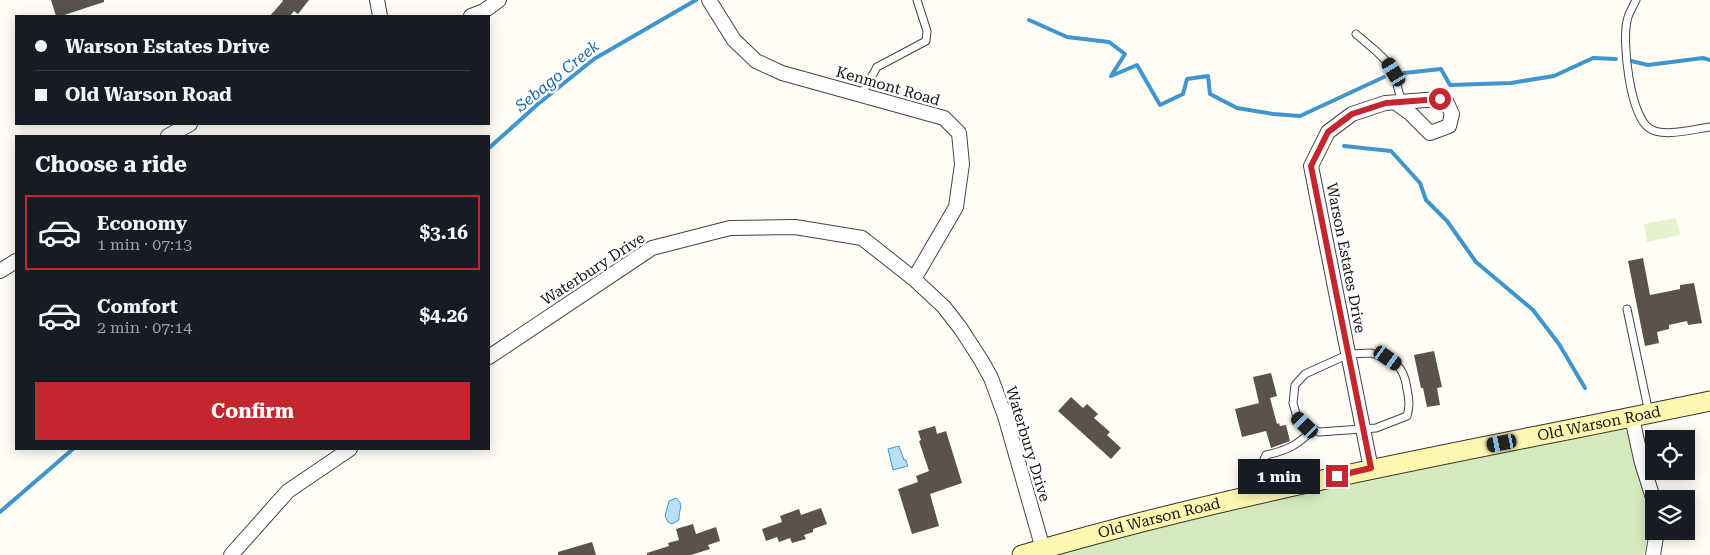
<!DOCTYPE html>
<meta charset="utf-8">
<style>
body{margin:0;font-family:"Roboto Serif",serif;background:#242831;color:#f1f3f6;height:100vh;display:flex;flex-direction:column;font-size:19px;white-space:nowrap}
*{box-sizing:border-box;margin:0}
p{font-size:16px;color:#9ea1a6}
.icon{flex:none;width:28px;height:28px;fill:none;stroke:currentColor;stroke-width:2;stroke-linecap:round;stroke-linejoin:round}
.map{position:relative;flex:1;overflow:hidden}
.details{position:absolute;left:15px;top:135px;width:475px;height:315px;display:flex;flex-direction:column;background:#171b24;border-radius:0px;box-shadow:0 2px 12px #0003}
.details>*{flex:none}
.banner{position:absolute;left:15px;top:15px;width:475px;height:110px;border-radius:0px;box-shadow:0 2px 12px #0003;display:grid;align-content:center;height:110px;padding:0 20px;background:#171b24}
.tools{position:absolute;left:1645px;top:430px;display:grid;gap:10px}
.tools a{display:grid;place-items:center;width:50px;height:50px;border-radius:0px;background:#171b24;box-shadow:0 2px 12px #0003;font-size:25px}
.end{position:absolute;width:22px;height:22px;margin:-11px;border:6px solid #c4262e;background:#fff;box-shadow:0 0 0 2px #fff}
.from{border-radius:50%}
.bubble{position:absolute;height:35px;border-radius:0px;background:#171b24;box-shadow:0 2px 12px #0003;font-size:16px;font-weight:700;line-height:35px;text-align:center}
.car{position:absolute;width:15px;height:30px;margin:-15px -8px;border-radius:6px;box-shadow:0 0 4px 1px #0007;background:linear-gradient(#222 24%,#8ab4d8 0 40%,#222 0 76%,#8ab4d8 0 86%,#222 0)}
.banner b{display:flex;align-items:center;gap:18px;height:48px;font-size:19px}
.banner b+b{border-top:1px solid #363941}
.banner i{width:12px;height:12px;background:#f1f3f6}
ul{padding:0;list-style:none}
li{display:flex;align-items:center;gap:15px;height:75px;margin:0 10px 8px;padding:0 10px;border:2px solid transparent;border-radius:0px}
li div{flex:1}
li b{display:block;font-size:19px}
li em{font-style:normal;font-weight:700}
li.selected{border-color:#c4262e}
li>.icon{width:45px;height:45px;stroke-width:1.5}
h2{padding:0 20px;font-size:22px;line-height:60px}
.cta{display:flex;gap:10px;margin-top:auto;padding:10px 20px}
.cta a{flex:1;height:58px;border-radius:0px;background:#c4262e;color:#fff;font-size:20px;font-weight:700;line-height:58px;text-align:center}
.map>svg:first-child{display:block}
.green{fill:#d5ebbd}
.pitch{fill:#e6f2cf}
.water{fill:#b9e0f7;stroke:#3f96cf}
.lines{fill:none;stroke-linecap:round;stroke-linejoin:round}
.stream{stroke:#3f96cf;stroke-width:4}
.building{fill:#5a524d}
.lane-casing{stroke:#444;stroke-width:9}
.street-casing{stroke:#444;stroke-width:16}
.secondary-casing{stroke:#333;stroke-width:21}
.lane{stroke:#fff;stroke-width:7}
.street{stroke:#fff;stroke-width:14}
.secondary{stroke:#fff6b0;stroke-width:19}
.route{stroke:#c4262e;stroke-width:6}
.labels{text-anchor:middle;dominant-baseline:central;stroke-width:5;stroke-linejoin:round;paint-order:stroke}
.street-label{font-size:15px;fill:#111;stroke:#fff}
.water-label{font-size:16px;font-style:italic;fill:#1768a6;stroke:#fff}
</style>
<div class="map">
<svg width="1710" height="555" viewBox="0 0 1710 555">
<rect width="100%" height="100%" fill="#fffdf5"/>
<!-- green -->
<path class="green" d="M1614 426 1625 430 1630 436 1638 473 1646 498 1650 522 1644 555H1046L1143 526Z"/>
<!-- pitch -->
<path class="pitch" d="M1676 218 1680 235 1647 242 1644 224Z"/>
<!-- water -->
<path class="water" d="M899 446 904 460H906L908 466 893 470 888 449Z
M676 498C685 505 678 511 679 520L672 524 668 522 665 516 669 501Z"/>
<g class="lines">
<!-- stream -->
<path class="stream" d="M1029 20 1067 37 1109 42 1125 54 1111 76 1137 65 1160 105 1183 94 1187 79 1208 76 1210 94 1237 108 1273 114 1300 116 1384 77
M1627 60 1648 65 1703 58 1710 60
M1404 73 1441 69 1450 85 1511 83 1554 76 1593 58 1616 59
M1344 146 1391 151 1420 183 1426 200 1447 221 1476 262 1533 310 1559 344 1585 388
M489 148 538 104 594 59 696 0
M0 512 73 449"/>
</g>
<!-- building -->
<path class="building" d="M51 0H104V2L61 16H56Z
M282 0H309L298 14 294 11 290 16H270L283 1Z
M1643 258 1650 295 1680 289V285L1694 283 1702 323 1688 325 1687 321 1669 325V329L1657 332 1659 343 1645 346 1628 261Z
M1434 351 1442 387 1437 388 1440 405 1427 407 1423 388H1421L1414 355Z
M1271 373 1277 396 1270 398 1277 424 1279 423 1280 426 1286 425 1290 441 1271 448 1266 431 1242 437 1235 409 1259 403 1253 377Z
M1071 397 1083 408 1087 404 1098 414 1094 418 1110 432 1107 435 1121 448 1111 459 1058 411Z
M935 426 937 434 946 431 962 483 930 494 939 526 912 534 898 489 918 482 916 476 929 471 919 441 921 440 918 431Z
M821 508 827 524 813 529V532L804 535 806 539 792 543 790 538 779 542 777 537 766 541 762 529 782 522 780 516 799 509 801 515Z
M693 524 696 534 716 527 720 541 708 545 710 549 691 555H647V553L669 546 668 543 679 540 676 529Z
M592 542 596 555H558V552Z"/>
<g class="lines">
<!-- lane casing -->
<g class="lane-casing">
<path id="lane" d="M1636 0C1633 7 1628 14 1627 21 1622 43 1630 115 1649 128 1662 138 1694 129 1710 127
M1356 34C1366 43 1388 59 1393 71 1397 81 1398 92 1402 102
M861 95 877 67 926 41 927 31 917 0
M1627 309 1649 413
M1371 353C1393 360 1404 364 1407 389 1409 399 1410 406 1407 416L1376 428 1319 432 1305 425 1297 417 1293 403 1295 385 1305 374 1349 354Z
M1268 490 1262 464 1266 455C1289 450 1297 445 1314 429"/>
</g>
<!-- street casing -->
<g class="street-casing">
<path id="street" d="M377 0 380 16
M709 0 734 40 756 61 782 73 944 118 959 133 962 164 956 207 914 279
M471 16 484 11 499 0
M168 136 190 124
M0 271 16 261
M489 357 652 248 730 228 795 227 862 238 914 279 944 307 961 329 981 360 991 378 1005 416 1043 549
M1632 418 1642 463 1654 501
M1371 469 1311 166 1328 132 1352 114 1385 103 1440 99 1446 101 1452 114 1449 126 1430 133 1410 113 1396 103
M231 555 288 491 350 449
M1653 555 1657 531"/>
</g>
<!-- secondary casing -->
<g class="secondary-casing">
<g id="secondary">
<path id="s1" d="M1022 555C1248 488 1480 449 1710 401"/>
</g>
</g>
<!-- lane -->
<use href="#lane" class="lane"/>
<!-- street -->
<use href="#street" class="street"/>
<!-- secondary -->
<use href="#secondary" class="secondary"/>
</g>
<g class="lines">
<!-- route -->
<path class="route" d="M1337 476 1371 468 1311 166 1328 132 1352 114 1386 103 1440 99"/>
</g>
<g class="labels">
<!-- street labels -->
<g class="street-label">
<text transform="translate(888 86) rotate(16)">Kenmont Road</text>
<text transform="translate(1346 258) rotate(79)">Warson Estates Drive</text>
<text transform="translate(593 269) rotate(-33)">Waterbury Drive</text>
<text stroke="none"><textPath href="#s1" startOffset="592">Old Warson Road</textPath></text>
<text transform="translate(1028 444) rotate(73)">Waterbury Drive</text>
<text stroke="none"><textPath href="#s1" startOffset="142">Old Warson Road</textPath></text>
</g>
<!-- water labels -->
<g class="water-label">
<text transform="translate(557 76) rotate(-39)">Sebago Creek</text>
</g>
</g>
</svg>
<div class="tools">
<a><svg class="icon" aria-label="locate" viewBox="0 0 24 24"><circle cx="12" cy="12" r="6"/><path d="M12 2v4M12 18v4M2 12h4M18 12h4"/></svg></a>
<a><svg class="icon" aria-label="layers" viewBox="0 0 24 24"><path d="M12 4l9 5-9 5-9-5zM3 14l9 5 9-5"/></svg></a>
</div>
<i class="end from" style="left:1440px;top:99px"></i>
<i class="end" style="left:1337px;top:476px"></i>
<div class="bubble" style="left:1238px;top:459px;width:82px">1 min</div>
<i class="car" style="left:1394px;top:72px;rotate:329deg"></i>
<i class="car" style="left:1388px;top:358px;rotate:125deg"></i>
<i class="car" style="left:1305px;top:425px;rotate:314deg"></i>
<i class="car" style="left:1502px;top:443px;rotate:259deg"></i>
<div class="banner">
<b><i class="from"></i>Warson Estates Drive</b>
<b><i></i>Old Warson Road</b>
</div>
<section class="details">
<h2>Choose a ride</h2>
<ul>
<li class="selected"><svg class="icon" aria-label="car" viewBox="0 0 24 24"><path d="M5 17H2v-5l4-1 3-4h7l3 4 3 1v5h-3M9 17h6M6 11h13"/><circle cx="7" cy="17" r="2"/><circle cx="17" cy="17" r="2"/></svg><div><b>Economy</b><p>1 min · 07:13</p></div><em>$3.16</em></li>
<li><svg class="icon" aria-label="car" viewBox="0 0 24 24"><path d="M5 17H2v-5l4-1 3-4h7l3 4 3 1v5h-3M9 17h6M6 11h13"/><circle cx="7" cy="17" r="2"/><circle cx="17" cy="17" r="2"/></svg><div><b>Comfort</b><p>2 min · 07:14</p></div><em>$4.26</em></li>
</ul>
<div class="cta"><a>Confirm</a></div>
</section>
</div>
